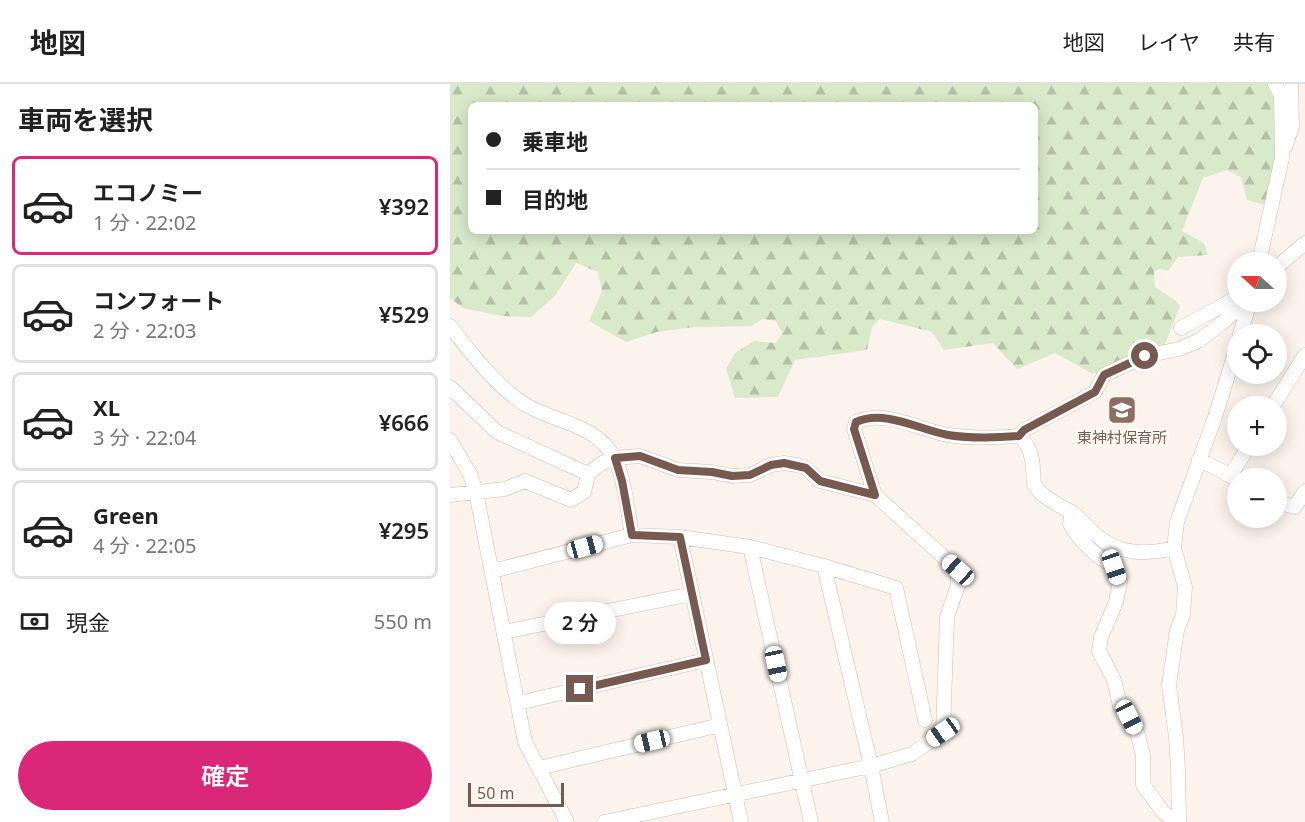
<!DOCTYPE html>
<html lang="ja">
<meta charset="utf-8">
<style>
body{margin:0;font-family:"Noto Sans","Noto Sans JP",sans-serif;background:#f2f2f2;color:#222;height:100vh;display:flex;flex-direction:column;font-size:22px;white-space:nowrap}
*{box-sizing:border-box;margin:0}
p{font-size:20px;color:#767676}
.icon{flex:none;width:33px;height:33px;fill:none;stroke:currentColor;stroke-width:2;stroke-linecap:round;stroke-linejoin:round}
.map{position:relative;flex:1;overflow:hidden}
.panel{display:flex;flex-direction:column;background:#fff;width:450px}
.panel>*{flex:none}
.banner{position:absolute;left:18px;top:18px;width:570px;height:132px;border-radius:9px;box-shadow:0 3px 15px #0003;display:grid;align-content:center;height:132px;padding:0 18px;background:#fff}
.needle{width:39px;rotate:291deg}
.fabs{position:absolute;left:777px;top:168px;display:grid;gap:12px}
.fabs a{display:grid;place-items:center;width:60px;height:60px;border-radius:50%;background:#fff;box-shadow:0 3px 15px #0003;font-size:30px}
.scale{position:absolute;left:18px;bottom:15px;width:96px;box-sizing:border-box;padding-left:6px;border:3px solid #775a4f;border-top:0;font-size:16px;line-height:21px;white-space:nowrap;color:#775a4f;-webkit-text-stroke:4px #fef9f2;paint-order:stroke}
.end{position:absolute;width:27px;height:27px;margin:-14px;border:8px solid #775a4f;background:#fff;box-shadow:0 0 0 3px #fff}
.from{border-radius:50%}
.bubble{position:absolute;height:42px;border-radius:21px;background:#fff;box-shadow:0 3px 15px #0003;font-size:20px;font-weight:600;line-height:42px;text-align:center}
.car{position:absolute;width:18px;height:36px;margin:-18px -9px;border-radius:8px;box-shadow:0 0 4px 2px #0007;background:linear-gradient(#fff 24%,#345 0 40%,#fff 0 76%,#345 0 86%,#fff 0)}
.banner b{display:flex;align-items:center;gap:21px;height:57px;font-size:22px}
.banner b+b{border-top:2px solid #e0e0e0}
.banner i{width:15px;height:15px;background:#222}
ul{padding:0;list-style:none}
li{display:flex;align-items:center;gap:18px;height:99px;margin:0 12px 9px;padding:0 6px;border:3px solid #e0e0e0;border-radius:9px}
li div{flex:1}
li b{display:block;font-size:22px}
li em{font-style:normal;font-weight:600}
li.selected{border-color:#db2777}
li>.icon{width:54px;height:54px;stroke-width:1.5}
h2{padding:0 18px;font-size:27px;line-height:72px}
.pay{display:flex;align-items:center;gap:15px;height:66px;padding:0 18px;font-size:22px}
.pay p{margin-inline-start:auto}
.primary-button{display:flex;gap:12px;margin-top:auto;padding:12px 18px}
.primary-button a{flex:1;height:69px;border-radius:36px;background:#db2777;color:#fff;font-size:24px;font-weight:600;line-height:69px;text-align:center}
header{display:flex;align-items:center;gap:36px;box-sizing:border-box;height:84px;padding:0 30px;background:#fff;border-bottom:2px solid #e0e0e0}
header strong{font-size:28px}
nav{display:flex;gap:33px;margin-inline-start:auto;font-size:21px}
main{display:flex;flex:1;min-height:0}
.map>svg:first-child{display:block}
.forest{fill:url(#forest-firs);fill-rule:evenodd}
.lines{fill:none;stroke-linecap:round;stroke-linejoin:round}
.street-casing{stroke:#cebcb1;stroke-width:15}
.street{stroke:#fff;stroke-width:14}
.route{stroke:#775a4f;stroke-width:8}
.labels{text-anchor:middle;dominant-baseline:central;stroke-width:5;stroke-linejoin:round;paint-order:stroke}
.education-label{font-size:15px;fill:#785e54;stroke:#fef9f2}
</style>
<header>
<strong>地図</strong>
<nav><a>地図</a><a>レイヤ</a><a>共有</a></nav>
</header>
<main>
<section class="panel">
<h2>車両を選択</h2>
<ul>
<li class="selected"><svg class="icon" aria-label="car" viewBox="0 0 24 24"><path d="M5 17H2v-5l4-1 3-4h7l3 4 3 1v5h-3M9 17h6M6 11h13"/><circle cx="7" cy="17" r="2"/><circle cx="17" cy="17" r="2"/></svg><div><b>エコノミー</b><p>1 分 · 22:02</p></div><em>¥392</em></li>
<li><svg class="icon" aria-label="car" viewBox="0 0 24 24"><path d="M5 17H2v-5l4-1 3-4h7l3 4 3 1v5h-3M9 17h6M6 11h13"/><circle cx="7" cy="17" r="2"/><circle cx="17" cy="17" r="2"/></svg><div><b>コンフォート</b><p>2 分 · 22:03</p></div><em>¥529</em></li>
<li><svg class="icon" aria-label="car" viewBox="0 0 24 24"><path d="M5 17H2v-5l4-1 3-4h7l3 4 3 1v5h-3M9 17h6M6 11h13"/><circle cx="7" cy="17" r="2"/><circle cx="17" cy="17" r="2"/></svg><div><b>XL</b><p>3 分 · 22:04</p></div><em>¥666</em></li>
<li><svg class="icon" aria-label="car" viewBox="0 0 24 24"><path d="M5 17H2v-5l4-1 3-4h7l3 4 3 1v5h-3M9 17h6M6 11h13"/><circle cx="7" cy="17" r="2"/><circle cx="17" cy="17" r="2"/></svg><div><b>Green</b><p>4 分 · 22:05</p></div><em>¥295</em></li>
</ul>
<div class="pay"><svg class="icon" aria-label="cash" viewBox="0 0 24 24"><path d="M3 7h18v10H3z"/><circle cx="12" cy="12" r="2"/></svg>現金<p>550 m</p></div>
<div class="primary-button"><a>確定</a></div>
</section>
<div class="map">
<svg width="855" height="738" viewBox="0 0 855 738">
<defs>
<pattern id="forest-firs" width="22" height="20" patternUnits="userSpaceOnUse" patternTransform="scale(1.5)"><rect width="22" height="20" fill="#d9eaca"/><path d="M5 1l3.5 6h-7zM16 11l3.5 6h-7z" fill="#b5c1a6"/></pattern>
</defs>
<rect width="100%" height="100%" fill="#fcf4ec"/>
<!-- forest -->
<path class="forest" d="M0 0H820L824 11 826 70 818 122 797 116 791 93 777 86 753 94 732 147 754 159 758 171 728 173 718 187 710 185 704 188 705 203 725 216 730 222 713 265 663 290 641 289 605 269 567 285 543 259 494 266 482 248 430 235 422 243 417 266 345 276 328 313 285 314 276 285 285 269 304 257 326 259 332 249 326 237 312 235 302 242 245 243 207 248 176 258 139 237 152 207 148 188 126 179 105 212 81 233 51 232 13 224 0 214ZM21 21H585V147H21Z"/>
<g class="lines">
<!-- street casing -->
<g class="street-casing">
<path id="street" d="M835 63 842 43 841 0
M809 178 832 74 831 12 825 0
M826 184 855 159
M0 242C18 266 50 306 76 321 103 337 141 340 160 367 175 388 177 426 182 451
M731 244 788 213
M790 250 800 218
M0 303 47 348 138 390
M823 322 855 271
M569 352C579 360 583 374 583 386 584 390 583 396 584 400 589 412 610 422 621 428 632 435 636 442 645 450 669 471 695 471 724 464
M0 356 20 390 26 408 75 658 117 738
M749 375 788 396
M780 392 799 362
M0 411 55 405 75 397 121 416 134 408 138 390 152 379 165 374 190 372 228 386 262 388 282 392 300 391 321 381 334 379 347 381 356 384 370 397 425 411 508 486V501L497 533 493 648 462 670 421 682 154 738
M425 411 404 345 406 338C435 325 470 346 498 351 522 355 545 354 569 352L574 346 645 308 654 291 695 272 729 265 748 257 771 240 787 226 793 218
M826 418 845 423 855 407
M622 428 620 440C631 459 645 472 665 483L670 498 666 518 651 553 649 567 664 596 670 622 679 633 688 651 693 671V701L714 729 727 738
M230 453 291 738
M300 463 361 738
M374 482 421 682 432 738
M43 487 182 451 230 453 300 463 374 482 446 504 475 636
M54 548 242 510
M68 619 256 576
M89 684 270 641
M729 738 728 685 726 653 719 601 727 546 733 531 735 503 724 464 727 438 765 333 788 259"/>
</g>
<!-- street -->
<use href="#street" class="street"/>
</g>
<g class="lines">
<!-- route -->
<path class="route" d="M130 605 256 576 230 453 182 451 172 397 165 374 190 372 228 386 262 388 282 392 300 391 321 381 334 379 356 384 370 397 425 411 404 345 406 338C435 325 470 346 498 351 523 355 545 354 569 352L574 346 645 308 654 291 695 272"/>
</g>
<!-- icons -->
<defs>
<g id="school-square" transform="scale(1.5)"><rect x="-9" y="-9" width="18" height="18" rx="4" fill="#8d6e63" stroke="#fef9f2"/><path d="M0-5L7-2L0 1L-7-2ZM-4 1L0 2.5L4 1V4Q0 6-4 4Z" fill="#fff"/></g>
</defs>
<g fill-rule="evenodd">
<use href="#school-square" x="672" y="326"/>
</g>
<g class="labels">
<!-- education labels -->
<g class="education-label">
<text x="672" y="353">東神村保育所</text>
</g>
</g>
</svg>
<div class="fabs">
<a><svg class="needle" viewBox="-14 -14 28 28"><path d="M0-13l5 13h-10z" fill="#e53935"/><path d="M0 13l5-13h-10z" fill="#767676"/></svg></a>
<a><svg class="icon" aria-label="locate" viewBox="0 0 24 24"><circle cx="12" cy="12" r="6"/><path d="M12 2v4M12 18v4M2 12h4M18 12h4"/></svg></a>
<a>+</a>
<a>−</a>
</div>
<div class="scale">50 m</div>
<i class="end from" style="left:695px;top:272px"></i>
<i class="end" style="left:130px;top:605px"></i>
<div class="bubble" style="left:94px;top:518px;width:72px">2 分</div>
<i class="car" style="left:135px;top:463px;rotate:75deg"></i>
<i class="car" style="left:664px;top:483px;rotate:161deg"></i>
<i class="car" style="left:508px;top:486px;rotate:312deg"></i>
<i class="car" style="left:326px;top:580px;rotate:168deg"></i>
<i class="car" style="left:679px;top:633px;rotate:153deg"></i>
<i class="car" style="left:493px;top:648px;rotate:235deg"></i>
<i class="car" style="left:202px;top:657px;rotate:257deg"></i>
<div class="banner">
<b><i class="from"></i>乗車地</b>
<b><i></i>目的地</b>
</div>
</div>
</main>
